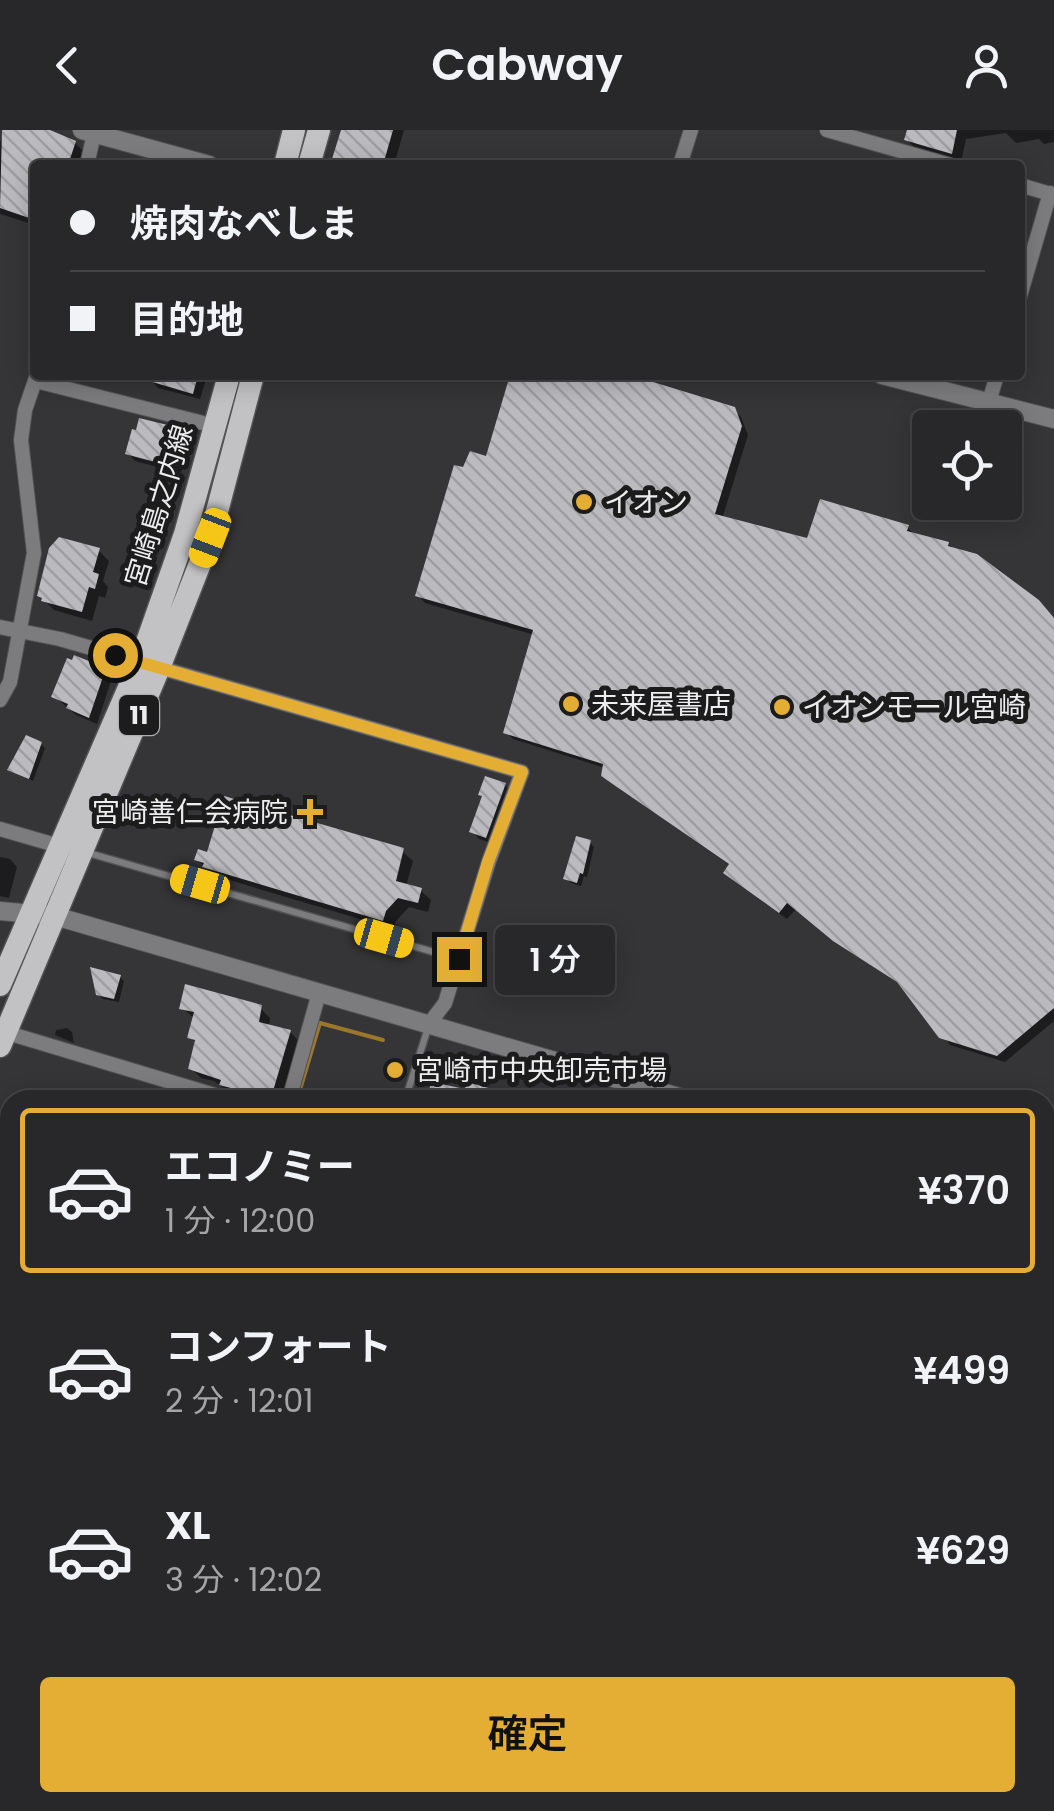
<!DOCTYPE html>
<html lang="ja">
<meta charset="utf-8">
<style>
body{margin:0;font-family:Poppins,"Noto Sans JP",sans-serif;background:#343335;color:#f1f3f6;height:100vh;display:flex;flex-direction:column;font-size:38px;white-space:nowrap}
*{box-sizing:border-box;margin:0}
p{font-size:32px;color:#a5a5a8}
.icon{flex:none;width:55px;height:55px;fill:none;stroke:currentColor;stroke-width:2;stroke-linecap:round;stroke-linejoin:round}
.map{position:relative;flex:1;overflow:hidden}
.sheet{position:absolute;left:0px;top:960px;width:1055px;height:722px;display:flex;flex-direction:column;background:#282729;border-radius:30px 30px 0 0;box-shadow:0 5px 25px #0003,0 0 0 2px #444446}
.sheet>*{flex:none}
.hud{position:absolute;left:30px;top:30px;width:995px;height:220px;border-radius:10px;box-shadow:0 5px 25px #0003,0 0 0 2px #444446;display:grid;align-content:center;height:220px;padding:0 40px;background:#282729}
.buttons{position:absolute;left:912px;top:280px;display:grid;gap:20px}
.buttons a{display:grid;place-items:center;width:110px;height:110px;border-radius:10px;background:#282729;box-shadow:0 5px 25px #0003,0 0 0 2px #444446;font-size:50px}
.end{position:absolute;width:45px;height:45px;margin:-22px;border:12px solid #e4ae35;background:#111;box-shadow:0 0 0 5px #111}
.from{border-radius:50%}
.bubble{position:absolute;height:70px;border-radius:10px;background:#282729;box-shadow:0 5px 25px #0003,0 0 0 2px #444446;font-size:32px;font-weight:600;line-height:70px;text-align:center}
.car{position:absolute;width:30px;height:60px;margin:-30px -15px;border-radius:12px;box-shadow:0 0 8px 2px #0007;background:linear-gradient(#f5c518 24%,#345 0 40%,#f5c518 0 76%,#345 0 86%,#f5c518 0)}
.hud b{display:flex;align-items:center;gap:35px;height:95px;font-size:38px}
.hud b+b{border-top:2px solid #444446}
.hud i{width:25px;height:25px;background:#f1f3f6}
ul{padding:18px 0 0;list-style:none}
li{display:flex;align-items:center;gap:30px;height:165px;margin:0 20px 15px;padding:0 20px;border:5px solid transparent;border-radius:10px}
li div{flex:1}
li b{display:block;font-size:38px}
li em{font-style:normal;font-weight:600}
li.active{border-color:#e4ae35}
li>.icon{width:90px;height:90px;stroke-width:1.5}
.primary-button{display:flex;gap:20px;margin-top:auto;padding:20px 40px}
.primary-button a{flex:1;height:115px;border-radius:10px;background:#e4ae35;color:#111;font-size:40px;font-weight:600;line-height:115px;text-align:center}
header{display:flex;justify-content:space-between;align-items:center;height:130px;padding:0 40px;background:#282729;font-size:45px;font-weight:600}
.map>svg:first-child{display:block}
.water{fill:#9a772d}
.shadow{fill:#0007}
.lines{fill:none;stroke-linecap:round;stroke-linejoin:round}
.stream{stroke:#9a772d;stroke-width:4}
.building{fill:url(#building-back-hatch)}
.service-casing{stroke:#525254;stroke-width:9}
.minor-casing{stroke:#525254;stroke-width:16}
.tertiary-casing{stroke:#525254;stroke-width:20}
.primary-casing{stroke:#525254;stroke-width:25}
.path{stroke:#8c8b8e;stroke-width:2.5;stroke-dasharray:10 5;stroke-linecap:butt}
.service{stroke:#7c7b7d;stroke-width:6}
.minor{stroke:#7c7b7d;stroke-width:14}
.tertiary{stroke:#7c7b7d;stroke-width:18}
.primary{stroke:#c2c1c4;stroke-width:22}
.route{stroke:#e4ae35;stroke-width:12}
.poi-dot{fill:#e4ae35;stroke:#1c1c1d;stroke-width:4}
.labels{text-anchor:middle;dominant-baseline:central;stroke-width:10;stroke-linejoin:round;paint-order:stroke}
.shield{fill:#1c1c1d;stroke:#aeaeb0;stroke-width:2.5}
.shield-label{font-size:25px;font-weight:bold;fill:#ededef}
.poi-label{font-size:28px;fill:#ededef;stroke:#1c1c1d;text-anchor:start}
.street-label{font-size:28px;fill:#ededef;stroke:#1c1c1d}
</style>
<header><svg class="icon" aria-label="back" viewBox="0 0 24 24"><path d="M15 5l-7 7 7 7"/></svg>Cabway<svg class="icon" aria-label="person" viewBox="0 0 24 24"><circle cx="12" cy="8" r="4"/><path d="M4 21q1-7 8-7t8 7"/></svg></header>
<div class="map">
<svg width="1054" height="1681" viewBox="0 0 1054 1681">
<defs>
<pattern id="building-back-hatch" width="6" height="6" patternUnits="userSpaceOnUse" patternTransform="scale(2.5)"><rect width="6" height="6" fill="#bbbabe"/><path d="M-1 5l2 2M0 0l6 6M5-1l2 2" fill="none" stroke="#9e9da0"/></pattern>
</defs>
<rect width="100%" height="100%" fill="#353437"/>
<!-- water -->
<path class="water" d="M0 1360 10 1369V1505L0 1496Z
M212 1673H371L381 1681H222Z"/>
<!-- shadow -->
<path class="shadow" d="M4 0H38L75 13 85 23 81 35H35V95L0 84V13Z
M343 0H404L394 35H342L335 29Z
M910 0H1054V12L1044 14 1039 9 1016 13 1006 3 966 9 961 32 917 20 907 10Z
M153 245H206L207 246 200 269 158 258 151 250Z
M512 245H622L733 279 741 287 748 305 722 389 809 411 907 397 916 406 948 414 1054 490V891L1005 932 950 915 904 856 796 779 787 789 733 750 731 736 612 653 605 638 513 609 506 602 535 505 425 473 418 465 464 339 488 329Z
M182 301 190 309 181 343 135 331 128 323Z
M99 421 109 431 103 451 108 457 105 468 99 466 92 491 54 480 40 466Z
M105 540 112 548 97 594 76 585 54 566Z
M41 614 45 618 33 651 11 639Z
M505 655 512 662 494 714 479 709 472 701 484 667Z
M589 712 594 717 587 747 584 746 581 756 571 753 566 749Z
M402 721 413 731 406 756 420 760 431 770 428 782 409 777 396 791 393 799 216 746 197 730 209 725Z
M0 727 10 729 17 737 9 768 0 766Z
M519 840 566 844 569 848 568 855Z
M120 847 124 851 119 872 103 869 98 864Z
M182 878H260L270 888 269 897 290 902 300 912 283 970H255L232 964 214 951 201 948 191 938 197 914 190 907 195 889Z
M67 898 72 902 74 913 55 905 56 900Z
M468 955 514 970H436L431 965 466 962Z
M1045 1015 1054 1020V1039L1051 1038 1045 1059Z
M1045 1124 1054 1131V1187L1045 1188Z
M10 1570V1601L0 1595V1580Z
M5 1627 10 1631V1672H24L17 1680 0 1663V1641L4 1635 1 1631Z
M439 1672H512L522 1681H449Z"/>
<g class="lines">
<!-- stream -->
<path class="stream" d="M297 970 320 893 383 910"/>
</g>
<!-- building -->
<path class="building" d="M2 0H50L76 11 68 35H35V90L0 78Z
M341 0H393L383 35H353L332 29Z
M907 0H957L952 24 904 10Z
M140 245H198L193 264 139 248Z
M510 245H630L735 277 742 296 715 384 807 408 820 369 909 395 907 401 949 412 948 416 977 424 1039 470 1054 488V878L997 926 939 908 897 852 833 811 787 773 779 783 723 743 729 734 601 646 603 634 503 603 533 500 415 466 454 335 463 337 470 321 486 326Z
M139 288 184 299 174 337 125 324 132 299 136 300Z
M59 407 100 418 93 442 99 444 95 459 89 457 82 482 41 471 42 468 37 466 49 418Z
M74 525 106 538 89 588 66 578 68 574 51 567 67 528 72 530Z
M26 605 42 612 29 649 7 640Z
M485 646 506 653 486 708 469 702 482 666 478 665Z
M224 666 404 718 396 751 422 758 418 773 398 768 386 781 383 791 202 737 204 733 194 730 198 719 207 722Z
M576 706 591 710 583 744 580 743 577 753 563 749Z
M519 829 567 842 564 853 517 840Z
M90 837 121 845 114 869 96 865Z
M185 854 262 875 259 892 291 900 271 968 219 955 221 950 188 939 195 910 187 908 194 882 179 879Z
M431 952 465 959 466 952 492 959V970H446L428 966Z"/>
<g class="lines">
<!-- service casing -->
<g class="service-casing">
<path id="service" d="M85 722 458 829
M405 970 429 895
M1045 1216 1054 1219
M0 1329 10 1338
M1045 1383 1054 1385
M1045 1466 1054 1435
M0 1530 10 1539
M168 1672 178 1681
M409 1672 420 1681
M547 1672 557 1681
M608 1672 637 1681
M754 1681 757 1672
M981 1681 984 1672"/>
</g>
<!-- minor casing -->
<g class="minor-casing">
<path id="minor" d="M827 0 950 35
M87 35 94 4 99 0
M680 35 691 0
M1020 55 1054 65
M1020 166 1050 63
M36 251 215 296
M989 272 997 245
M0 497 60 509 522 642 489 731 445 873 429 894
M0 570 10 552 34 423 21 310 25 280 37 245
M0 699 59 716
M1 901 231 970
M289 970 319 863
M0 1108 10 1111
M0 1263 10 1273
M0 1607 10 1615
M78 1672 88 1681
M24 1681 31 1672"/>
</g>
<!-- tertiary casing -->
<g class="tertiary-casing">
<path id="tertiary" d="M82 0 209 35
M882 245 1054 289
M0 781 55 786 689 970
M1045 1081 1054 1084"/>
</g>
<!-- primary casing -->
<g class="primary-casing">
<path id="primary" d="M285 35 294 0
M309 35 319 0
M0 855 140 532 185 404 229 245
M0 916 159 538 210 408 253 245"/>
</g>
<!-- path -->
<path class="path" d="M1051 1201 1054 1202"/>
<!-- service -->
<use href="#service" class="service"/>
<!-- minor -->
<use href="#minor" class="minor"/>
<!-- tertiary -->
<use href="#tertiary" class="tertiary"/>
<!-- primary -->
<use href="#primary" class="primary"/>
</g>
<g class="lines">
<!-- route -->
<path class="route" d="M115 525 522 642 488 732 459 829"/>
</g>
<!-- markers -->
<g class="poi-dot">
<circle cx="584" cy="372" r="10"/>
<circle cx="571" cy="574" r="10"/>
<circle cx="782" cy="577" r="10"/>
<path d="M305 667h10v10h10v10h-10v10h-10v-10h-10v-10h10z"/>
<circle cx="395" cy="940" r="10"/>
</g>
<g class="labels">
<!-- shield labels -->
<rect class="shield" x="119" y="565" width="40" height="40" rx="8"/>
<g class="shield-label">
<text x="139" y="585">11</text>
</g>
<!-- poi labels -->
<g class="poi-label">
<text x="604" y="372">イオン</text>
<text x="591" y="574">未来屋書店</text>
<text x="802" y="577">イオンモール宮崎</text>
<text x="288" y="682" text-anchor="end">宮崎善仁会病院</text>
<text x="415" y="940">宮崎市中央卸売市場</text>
</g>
<!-- street labels -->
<g class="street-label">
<text transform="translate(159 376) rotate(-73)">宮崎島之内線</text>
</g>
</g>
</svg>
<div class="buttons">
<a><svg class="icon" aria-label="locate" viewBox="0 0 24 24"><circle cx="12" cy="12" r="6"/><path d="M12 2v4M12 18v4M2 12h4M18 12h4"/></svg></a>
</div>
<i class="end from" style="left:115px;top:525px"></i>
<i class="end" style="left:459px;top:829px"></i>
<div class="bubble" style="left:495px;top:795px;width:120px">1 分</div>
<i class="car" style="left:210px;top:408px;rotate:201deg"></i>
<i class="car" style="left:200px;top:754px;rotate:286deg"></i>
<i class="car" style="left:384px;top:808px;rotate:106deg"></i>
<div class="hud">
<b><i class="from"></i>焼肉なべしま</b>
<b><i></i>目的地</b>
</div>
<section class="sheet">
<ul>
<li class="active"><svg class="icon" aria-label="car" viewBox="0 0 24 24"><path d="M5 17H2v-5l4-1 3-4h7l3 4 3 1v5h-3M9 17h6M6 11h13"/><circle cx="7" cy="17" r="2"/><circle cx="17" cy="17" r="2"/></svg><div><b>エコノミー</b><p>1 分 · 12:00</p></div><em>¥370</em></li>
<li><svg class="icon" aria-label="car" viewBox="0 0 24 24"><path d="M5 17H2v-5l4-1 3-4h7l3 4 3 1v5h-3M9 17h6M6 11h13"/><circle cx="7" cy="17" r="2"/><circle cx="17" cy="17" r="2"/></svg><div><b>コンフォート</b><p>2 分 · 12:01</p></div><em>¥499</em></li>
<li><svg class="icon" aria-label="car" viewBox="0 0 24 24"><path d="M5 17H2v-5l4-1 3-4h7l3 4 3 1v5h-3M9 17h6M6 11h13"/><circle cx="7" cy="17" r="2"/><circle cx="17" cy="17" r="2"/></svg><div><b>XL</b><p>3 分 · 12:02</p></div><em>¥629</em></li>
</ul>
<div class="primary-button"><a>確定</a></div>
</section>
</div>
